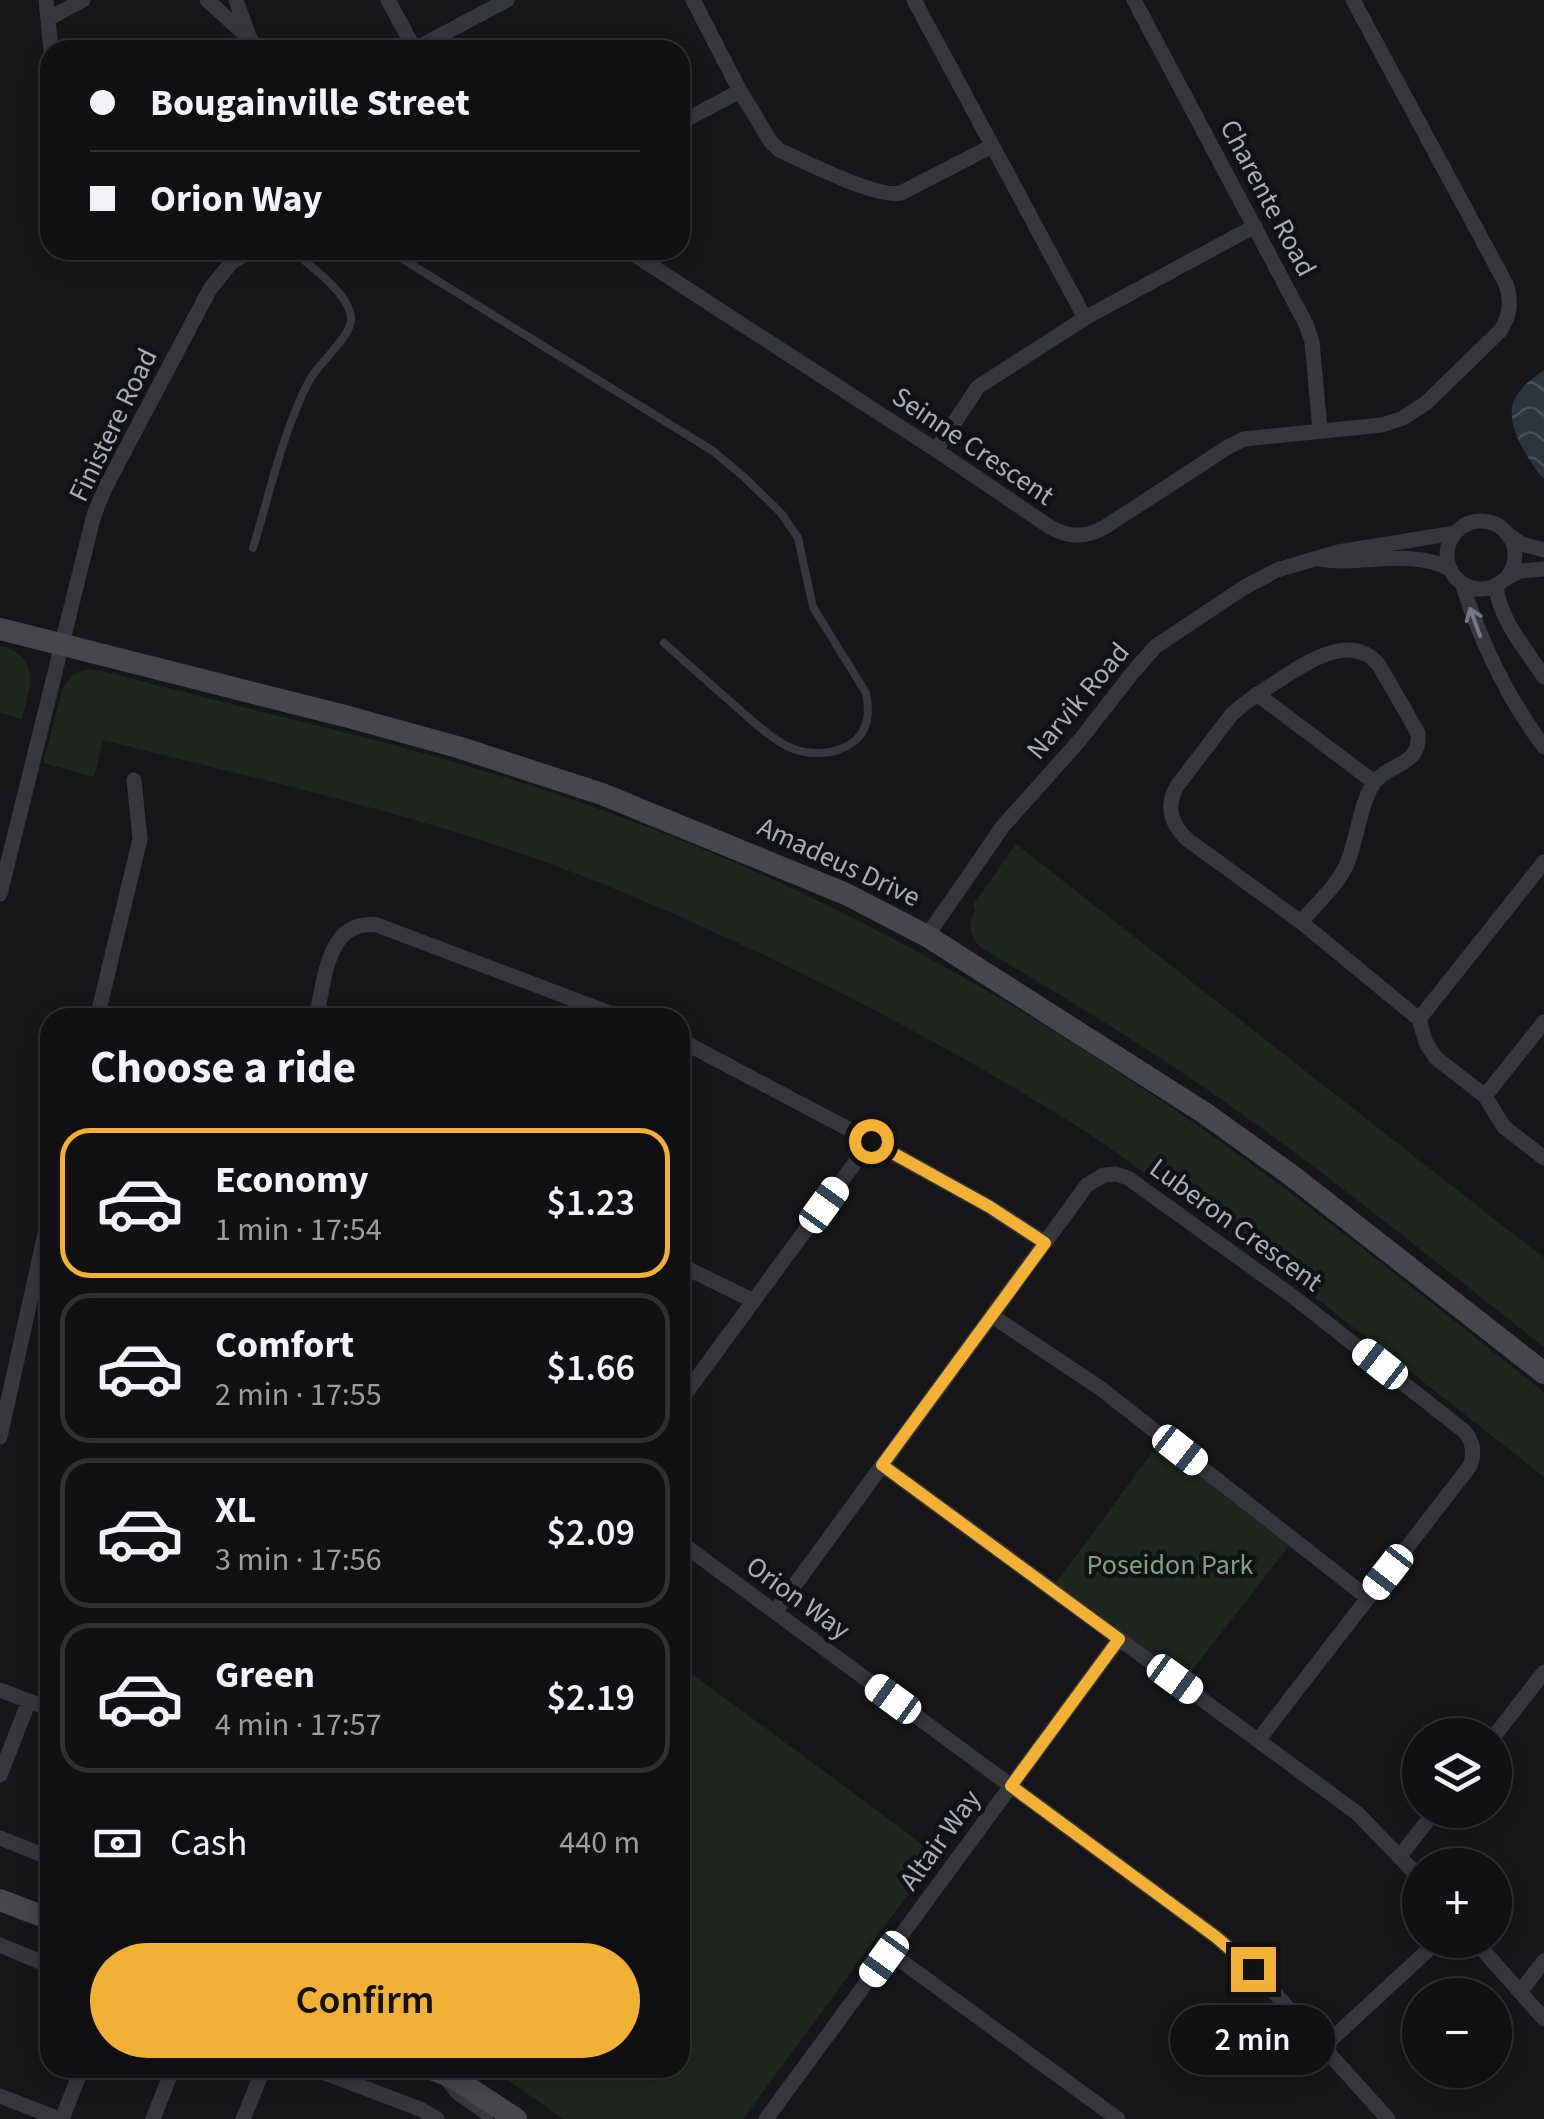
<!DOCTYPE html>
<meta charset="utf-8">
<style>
body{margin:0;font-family:"Source Sans 3",sans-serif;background:#1e1e20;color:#f1f3f6;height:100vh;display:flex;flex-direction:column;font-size:38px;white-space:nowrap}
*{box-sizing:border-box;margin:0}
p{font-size:32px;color:#9c9d9f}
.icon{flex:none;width:55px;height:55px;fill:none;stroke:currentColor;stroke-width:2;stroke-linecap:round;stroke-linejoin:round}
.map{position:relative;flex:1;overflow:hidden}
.panel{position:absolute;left:40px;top:1008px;width:650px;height:1070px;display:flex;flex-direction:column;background:#101012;border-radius:30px;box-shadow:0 5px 25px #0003,0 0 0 2px #303032}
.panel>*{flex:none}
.banner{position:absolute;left:40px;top:40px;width:650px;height:220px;border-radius:30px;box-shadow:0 5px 25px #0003,0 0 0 2px #303032;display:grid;align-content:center;height:220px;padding:0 50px;background:#101012}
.buttons{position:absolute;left:1402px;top:1718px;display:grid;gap:20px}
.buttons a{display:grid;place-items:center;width:110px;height:110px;border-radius:50%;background:#101012;box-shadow:0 5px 25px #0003,0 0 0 2px #303032;font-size:50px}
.end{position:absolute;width:45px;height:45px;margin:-22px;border:12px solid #f2b134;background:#111;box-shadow:0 0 0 5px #111}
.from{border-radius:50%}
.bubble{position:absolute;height:70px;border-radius:35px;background:#101012;box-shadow:0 5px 25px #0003,0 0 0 2px #303032;font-size:32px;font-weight:600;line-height:70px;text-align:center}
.car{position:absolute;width:30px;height:60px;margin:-30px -15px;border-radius:12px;box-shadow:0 0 8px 2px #0007;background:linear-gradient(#fff 24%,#345 0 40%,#fff 0 76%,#345 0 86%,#fff 0)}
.banner b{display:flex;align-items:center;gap:35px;height:95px;font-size:38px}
.banner b+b{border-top:2px solid #303032}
.banner i{width:25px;height:25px;background:#f1f3f6}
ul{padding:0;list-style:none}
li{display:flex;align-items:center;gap:30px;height:150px;margin:0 20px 15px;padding:0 30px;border:5px solid #303032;border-radius:30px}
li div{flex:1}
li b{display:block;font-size:38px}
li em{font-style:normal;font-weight:600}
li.on{border-color:#f2b134}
li>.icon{width:90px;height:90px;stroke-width:1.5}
h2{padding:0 50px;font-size:45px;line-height:120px}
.pay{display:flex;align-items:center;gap:25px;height:110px;padding:0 50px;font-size:38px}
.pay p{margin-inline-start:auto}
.action{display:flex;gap:20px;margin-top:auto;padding:20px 50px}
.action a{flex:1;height:115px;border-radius:60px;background:#f2b134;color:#111;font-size:40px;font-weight:600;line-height:115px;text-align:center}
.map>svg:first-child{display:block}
.green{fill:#1e261f}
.water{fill:url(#water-waves)}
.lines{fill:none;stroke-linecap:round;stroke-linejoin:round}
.lane{stroke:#37383d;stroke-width:8}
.street{stroke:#37383d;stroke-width:15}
.secondary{stroke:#45474d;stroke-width:22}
.oneway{stroke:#757881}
.route{stroke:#f2b134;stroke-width:12}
.labels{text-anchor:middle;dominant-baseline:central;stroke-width:9;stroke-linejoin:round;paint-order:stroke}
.street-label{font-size:28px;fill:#a8adb8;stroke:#111113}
.park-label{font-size:28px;fill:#7fa381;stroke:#111113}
</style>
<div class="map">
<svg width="1544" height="2119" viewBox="0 0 1544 2119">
<defs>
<pattern id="water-waves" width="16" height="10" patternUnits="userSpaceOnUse" patternTransform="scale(2.5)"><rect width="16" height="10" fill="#2c353c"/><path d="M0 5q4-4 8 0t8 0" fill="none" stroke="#485056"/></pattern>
</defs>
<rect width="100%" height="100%" fill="#161618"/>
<!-- green -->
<path class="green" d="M0 646C42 656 30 687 22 719L0 713Z
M87 669C111 671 136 680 159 686 210 698 261 712 312 724 438 755 562 792 683 841 852 909 1019 1003 1169 1106 1299 1194 1421 1295 1544 1392V1477C1419 1379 1296 1279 1165 1187 1129 1162 1094 1136 1056 1113 909 1023 753 945 593 880 435 817 268 782 103 740L94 777 43 763 63 688 74 674Z
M1016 844 1544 1258V1347C1432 1259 1322 1169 1205 1088 1132 1038 1056 992 980 947 970 935 967 924 975 910L973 905Z
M1159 1443 1289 1546 1186 1678 1056 1583Z
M680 1665 937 1855 743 2119H563L491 2068H680Z"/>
<!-- water -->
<path class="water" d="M1544 370V478L1540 475C1525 454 1499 417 1519 392 1525 383 1536 376 1544 370Z"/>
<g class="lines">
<!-- lane -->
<path class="lane" d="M388 250 713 451 744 477 781 513 798 538 813 607 866 693C870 712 869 731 852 743 835 755 811 756 791 748 773 740 756 724 741 711 715 688 689 665 664 643
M253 548C270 493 282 433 309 381 318 363 352 337 351 318 350 294 309 265 292 250
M443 2080 455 2095 489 2119"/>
<!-- street -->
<path class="street" d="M46 0 51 50
M207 0 251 40 258 50
M236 0 249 37
M388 0 415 50
M693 0 740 91 771 142 779 150C805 162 876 198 901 193L992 146
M914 0 1085 318
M1134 0 1306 324 1312 342 1320 430
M48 19 83 0
M415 49 507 0
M680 123 740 91
M627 250 936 450 1050 527C1069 538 1086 538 1105 527L1228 447 1244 439 1382 425 1403 418 1426 403 1500 331C1510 316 1512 302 1506 284L1353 0
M936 450 978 387 1085 318 1255 226
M1447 555a34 34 0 1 1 68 0a34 34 0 1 1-68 0Z
M1507 534 1522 544 1544 550
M1319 559C1362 567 1409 547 1450 569
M1505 579 1520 571 1544 569
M1462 583C1481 643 1506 696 1544 747
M1496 585C1499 620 1526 649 1544 677
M1257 694 1374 782
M1544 862 1419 1019 1426 1043 1436 1058 1485 1096 1504 1127 1544 1158
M0 894 94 515 105 488 210 289 231 263 251 250
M1301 922C1315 905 1336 887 1346 866 1356 845 1361 799 1374 783 1389 762 1421 767 1418 733L1379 665C1351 631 1305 663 1278 681 1262 691 1246 701 1232 714L1177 786C1165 807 1171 824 1188 840L1301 922 1419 1019
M927 936 1003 826 1080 740 1133 672 1156 646 1243 588 1277 570 1338 552 1455 533
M97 1018 140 839 134 780
M316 1018C325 981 326 919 377 925L623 1018
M680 1040 871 1141 990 1207 1045 1243
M1485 1096 1544 1022
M680 1265 754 1301
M992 1316 1100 1388 1368 1598
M680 1401 871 1141
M0 1437 50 1211
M882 1465 1357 1813 1420 1878
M680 1542 1216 1937 1253 1969 1388 2119
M775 1612 1087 1185 1104 1175 1116 1174 1128 1178 1295 1298 1464 1431C1473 1441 1475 1453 1470 1466L1259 1739
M0 1690 50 1709
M1495 1735 1544 1672
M0 1775 29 1701
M0 1838 50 1858
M1400 1856 1436 1810
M1474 1940 1544 2019
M0 1945 50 1966
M889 1952 1118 2119
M1520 1992 1544 1961
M1323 2047 1439 1940
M312 2068 420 2109 437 2119
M0 2096 59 2119
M62 2119 82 2068
M153 2119 173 2068
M243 2119 261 2075 267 2068
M766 2119 1119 1639"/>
<!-- secondary -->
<path class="secondary" d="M0 629 345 716 461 748 602 794 846 894 927 936 1206 1114 1291 1175 1544 1373
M0 1900 50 1919
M429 2068 454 2078 516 2119"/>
</g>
<!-- one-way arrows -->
<defs><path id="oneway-shaft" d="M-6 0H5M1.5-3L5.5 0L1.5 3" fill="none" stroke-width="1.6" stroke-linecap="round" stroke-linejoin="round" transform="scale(2.5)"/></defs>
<use class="oneway" href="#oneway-shaft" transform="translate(1475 622) rotate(-110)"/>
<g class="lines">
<!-- route -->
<path class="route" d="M871 1141 990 1207 1045 1243 882 1465 1119 1639 1011 1786 1216 1937 1253 1969"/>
</g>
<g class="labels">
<!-- street labels -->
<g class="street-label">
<text transform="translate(1268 198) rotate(62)">Charente Road</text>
<text transform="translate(113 425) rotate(-64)">Finistere Road</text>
<text transform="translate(973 446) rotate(34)">Seinne Crescent</text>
<text transform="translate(1078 701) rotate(-50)">Narvik Road</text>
<text transform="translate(839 862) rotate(25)">Amadeus Drive</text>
<text transform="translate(1236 1225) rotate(36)">Luberon Crescent</text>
<text transform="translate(798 1598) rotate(36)">Orion Way</text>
<text transform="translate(940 1840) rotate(-54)">Altair Way</text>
</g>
<!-- park labels -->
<g class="park-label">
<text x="1170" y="1565">Poseidon Park</text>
</g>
</g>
</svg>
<div class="buttons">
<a><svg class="icon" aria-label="layers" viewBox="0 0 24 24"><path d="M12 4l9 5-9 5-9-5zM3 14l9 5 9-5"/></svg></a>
<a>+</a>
<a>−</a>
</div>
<i class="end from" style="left:871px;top:1141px"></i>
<i class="end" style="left:1253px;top:1969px"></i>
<div class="bubble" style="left:1170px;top:2005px;width:165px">2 min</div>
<i class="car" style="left:824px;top:1205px;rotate:36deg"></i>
<i class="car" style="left:1380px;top:1364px;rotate:308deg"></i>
<i class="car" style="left:1180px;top:1450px;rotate:128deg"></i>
<i class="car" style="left:1388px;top:1572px;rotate:218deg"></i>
<i class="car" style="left:1175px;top:1679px;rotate:126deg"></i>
<i class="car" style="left:893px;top:1699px;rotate:306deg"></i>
<i class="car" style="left:884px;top:1959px;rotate:216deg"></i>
<div class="banner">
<b><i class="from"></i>Bougainville Street</b>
<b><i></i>Orion Way</b>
</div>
<section class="panel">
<h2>Choose a ride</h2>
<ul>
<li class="on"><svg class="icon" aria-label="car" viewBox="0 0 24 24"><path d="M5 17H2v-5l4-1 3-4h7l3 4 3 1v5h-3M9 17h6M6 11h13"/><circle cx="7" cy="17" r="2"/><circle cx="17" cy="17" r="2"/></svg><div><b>Economy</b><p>1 min · 17:54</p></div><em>$1.23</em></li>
<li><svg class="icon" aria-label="car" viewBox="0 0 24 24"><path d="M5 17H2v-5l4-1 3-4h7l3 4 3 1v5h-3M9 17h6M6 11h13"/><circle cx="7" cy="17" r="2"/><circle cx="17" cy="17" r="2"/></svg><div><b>Comfort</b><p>2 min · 17:55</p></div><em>$1.66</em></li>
<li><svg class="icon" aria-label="car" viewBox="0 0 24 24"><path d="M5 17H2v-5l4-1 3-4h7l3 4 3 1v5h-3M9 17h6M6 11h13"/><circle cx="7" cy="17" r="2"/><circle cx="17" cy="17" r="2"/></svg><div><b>XL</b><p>3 min · 17:56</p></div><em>$2.09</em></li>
<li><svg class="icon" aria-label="car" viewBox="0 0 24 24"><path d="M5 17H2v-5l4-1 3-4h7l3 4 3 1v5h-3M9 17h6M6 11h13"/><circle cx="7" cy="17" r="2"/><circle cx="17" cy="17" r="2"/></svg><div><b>Green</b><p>4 min · 17:57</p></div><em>$2.19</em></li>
</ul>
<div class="pay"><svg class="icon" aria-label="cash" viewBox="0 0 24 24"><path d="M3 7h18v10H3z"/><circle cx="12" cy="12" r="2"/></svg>Cash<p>440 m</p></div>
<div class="action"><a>Confirm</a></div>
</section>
</div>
